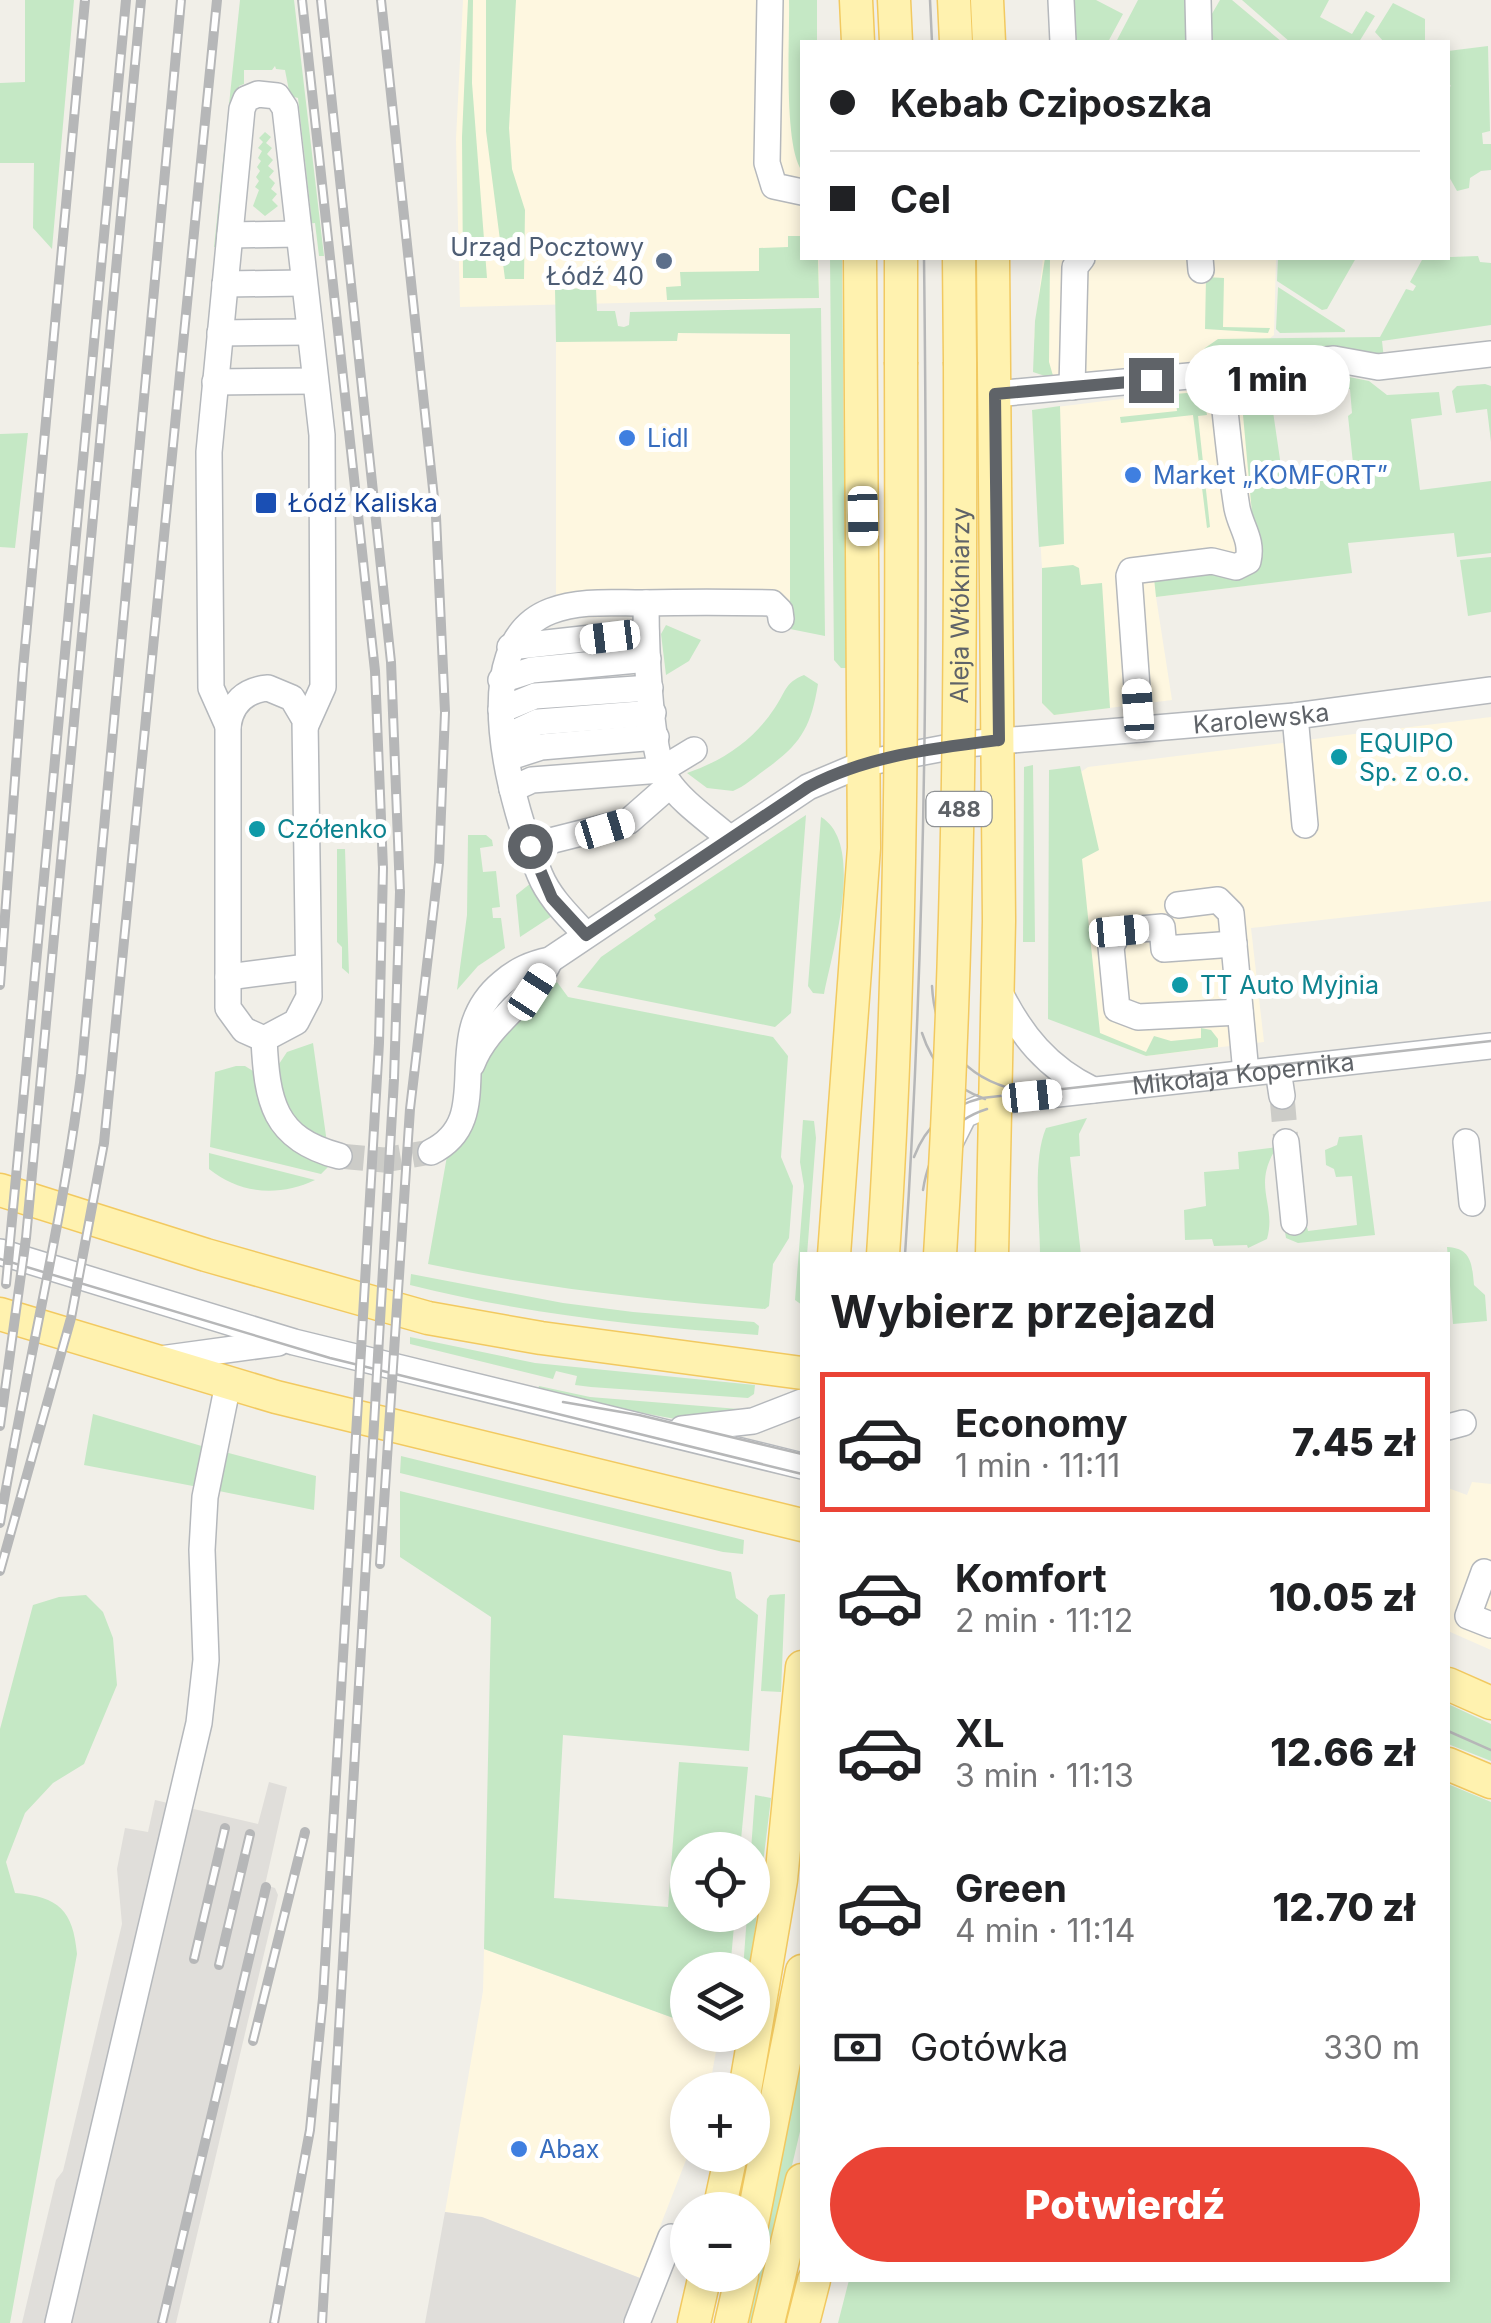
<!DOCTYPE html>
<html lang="pl">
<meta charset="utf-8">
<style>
body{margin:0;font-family:Inter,sans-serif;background:#f6f6f6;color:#202124;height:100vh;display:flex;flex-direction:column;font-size:38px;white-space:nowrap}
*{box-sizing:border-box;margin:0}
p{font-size:32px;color:#757577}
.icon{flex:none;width:55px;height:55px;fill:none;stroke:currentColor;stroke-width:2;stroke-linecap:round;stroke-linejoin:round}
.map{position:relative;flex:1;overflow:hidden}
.panel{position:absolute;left:800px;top:1252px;width:650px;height:1030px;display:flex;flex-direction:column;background:#fff;border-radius:0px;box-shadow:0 5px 15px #0003}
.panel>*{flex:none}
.banner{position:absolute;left:800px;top:40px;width:650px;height:220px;border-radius:0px;box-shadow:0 5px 15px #0003;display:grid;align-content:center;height:220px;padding:0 30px;background:#fff}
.buttons{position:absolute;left:670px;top:1832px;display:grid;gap:20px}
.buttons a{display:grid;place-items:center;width:100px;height:100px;border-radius:50%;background:#fff;box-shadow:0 5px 15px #0003;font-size:50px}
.end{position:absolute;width:45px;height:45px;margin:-22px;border:12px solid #5f6368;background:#fff;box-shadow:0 0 0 5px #fff}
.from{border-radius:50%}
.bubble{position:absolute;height:70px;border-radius:35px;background:#fff;box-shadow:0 5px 15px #0003;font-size:32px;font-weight:800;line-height:70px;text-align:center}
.car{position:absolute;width:30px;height:60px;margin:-30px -15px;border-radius:12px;box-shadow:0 0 8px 2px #0007;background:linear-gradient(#fff 24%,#345 0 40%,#fff 0 76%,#345 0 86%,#fff 0)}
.banner b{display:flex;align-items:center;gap:35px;height:95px;font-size:38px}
.banner b+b{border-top:2px solid #e0e0e0}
.banner i{width:25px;height:25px;background:#202124}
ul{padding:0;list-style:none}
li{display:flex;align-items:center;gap:30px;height:140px;margin:0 20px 15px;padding:0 10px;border:5px solid transparent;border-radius:0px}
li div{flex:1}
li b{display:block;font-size:38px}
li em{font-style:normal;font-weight:800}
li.current{border-color:#ea4335}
li>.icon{width:90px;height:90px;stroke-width:1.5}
h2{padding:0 30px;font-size:45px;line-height:120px}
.pay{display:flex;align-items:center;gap:25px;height:110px;padding:0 30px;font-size:38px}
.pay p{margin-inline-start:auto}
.action{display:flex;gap:20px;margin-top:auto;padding:20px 30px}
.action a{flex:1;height:115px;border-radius:60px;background:#ea4335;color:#fff;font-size:40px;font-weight:800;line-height:115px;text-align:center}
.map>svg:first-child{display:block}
.commercial{fill:#fef7e0}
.industrial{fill:#e0deda}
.green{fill:#c5e8c5}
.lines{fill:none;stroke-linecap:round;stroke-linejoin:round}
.minor-tunnel{stroke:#ccccc8;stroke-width:25;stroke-dasharray:25 12;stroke-linecap:butt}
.minor-casing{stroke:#b5b8bc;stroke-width:28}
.major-casing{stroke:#f2c960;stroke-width:35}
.minor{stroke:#fff;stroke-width:25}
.major{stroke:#fff2af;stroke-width:32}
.tram{stroke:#b6b7b8;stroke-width:2.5}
.rail-casing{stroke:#b6b7b8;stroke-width:10}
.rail{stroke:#fff;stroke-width:6;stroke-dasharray:19;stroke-linecap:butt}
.major-bridge-casing{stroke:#f2c960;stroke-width:35;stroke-linecap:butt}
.major-bridge{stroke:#fff2af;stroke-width:32}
.route{stroke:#5f6368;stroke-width:12}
.service-dot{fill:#5c6f8a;stroke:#fff;stroke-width:4}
.shop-dot{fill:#3f7fe0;stroke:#fff;stroke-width:4}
.transit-dot{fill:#1a4fb4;stroke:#fff;stroke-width:4}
.culture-dot{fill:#0f9aa8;stroke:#fff;stroke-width:4}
.labels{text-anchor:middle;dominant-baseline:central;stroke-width:10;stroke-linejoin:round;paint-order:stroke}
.shield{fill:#fff;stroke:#8f9295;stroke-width:2.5}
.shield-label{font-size:22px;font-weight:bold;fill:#5f6368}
.service-label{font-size:25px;fill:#4e5e75;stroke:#fff;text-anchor:end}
.shop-label{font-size:25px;fill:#366cbe;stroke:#fff;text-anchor:start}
.transit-label{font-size:25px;fill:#164399;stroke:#fff;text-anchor:start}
.street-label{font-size:25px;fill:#5f6368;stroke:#fff}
.culture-label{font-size:25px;fill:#0d838f;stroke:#fff;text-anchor:start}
</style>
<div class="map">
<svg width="1491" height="2323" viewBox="0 0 1491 2323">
<rect width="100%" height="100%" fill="#f1efe8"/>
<!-- commercial -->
<path class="commercial" d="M463 0H817L802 42V258H819V298L460 307 456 139Z
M1043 258H1276L1274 335 1243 361 1054 379 1034 338Z
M556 332 790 334 791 614 556 618Z
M1244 380 1268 583 1156 597 1172 700 1054 715 1042 703V568L1032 410 1234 385Z
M1491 717V901L1251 928 1264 1042 1146 1056 1084 1032 1058 1002 1071 779 1088 767Z
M1472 1482 1491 1484V1650L1448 1631V1488L1467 1495Z
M484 1949 687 2023 688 2035H719L709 2090H688V2155L640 2278 482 2217 445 2212 483 1991Z"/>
<!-- industrial -->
<path class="industrial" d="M269 1782 287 1787 265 1885 275 1888 278 1895 176 2323H22L56 2180 63 2171 122 1924 117 1869 125 1828 148 1832 155 1800 258 1824Z
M445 2212 482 2217 640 2278 622 2323H425Z"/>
<!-- green -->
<path class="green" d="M25 0H74L52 249 33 228 34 163H0V83L25 82Z
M240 0H294L324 256H319L315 223 303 224 305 215 311 214 298 98 290 96 285 70 276 69 275 66 272 70H244V84L239 86 223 248 214 247Z
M468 0H473L472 83 487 278H463L462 137Z
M486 0H516L509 128 512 169 525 210 524 279H505L486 131Z
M789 0H817V42H802V171C783 145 790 37 789 0Z
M1074 0H1096L1123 14 1108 42H1074Z
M1138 0H1191L1193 42H1116Z
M1220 0H1232L1282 42H1207L1206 24Z
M1242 0H1329L1320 17 1352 34 1366 11 1375 16 1359 42H1290Z
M1393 3 1425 19V42H1384L1375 32Z
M1488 46 1490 131 1482 133 1483 144H1491V170L1481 171 1470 178 1469 188 1457 191 1448 175V88L1451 86 1448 82V51Z
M265 132 271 137 266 143 272 148 267 154 273 160 268 166 274 171 269 177 275 183 271 189 277 194 272 200 278 206 265 216 253 206 259 190 255 187 259 181 256 177 260 171 257 167 261 161 258 158 262 151 258 148 263 142 259 138Z
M788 236H802V258H818L819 298 667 300 666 287 681 286 680 272 759 271V248L788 247Z
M1478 256 1480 262 1491 263V325L1382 341 1384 359 1196 367 1205 348 1218 339 1380 337 1406 289 1413 291 1416 286 1410 282 1423 258Z
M830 258H842L846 668H841L834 660Z
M1045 258H1050L1049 362 1054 379 1033 372 1035 321Z
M1278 258H1356L1327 309 1322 310 1277 281Z
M1206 277 1224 278 1223 327 1270 328 1268 333 1205 329Z
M1278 287 1345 330V332L1280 333 1276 329Z
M596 288 597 311H615L618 326 624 327 629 325 630 312 821 308 825 636 790 629V334L678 333 677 341 556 342 555 289Z
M1339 375 1369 381 1387 395 1439 392 1442 415 1411 419 1420 490 1491 481V553L1457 557 1454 533 1348 543 1352 573 1156 597 1154 578 1257 568 1242 404 1244 391 1254 385 1301 379 1302 395 1271 398 1282 473 1353 463 1348 416 1352 413 1350 389 1319 392 1316 377Z
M1485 384 1491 386V442L1487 409 1456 413 1452 391 1457 386Z
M1198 392 1204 397 1207 415 1198 416 1210 527 1207 528 1193 415 1121 423 1120 417 1177 411 1175 394Z
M1060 406 1064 544 1039 547 1032 410Z
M28 433 15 548 0 547V434Z
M1491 557V612L1468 616 1460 560Z
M1073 565 1079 568 1081 585 1102 583 1110 708 1054 715 1042 703V568Z
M666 625 701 640 689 661 666 675 661 634Z
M804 675 818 684C811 727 801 744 766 769 755 777 745 786 733 791L707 788 687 773C722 761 753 741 774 709 786 692 784 683 804 675Z
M1033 765 1035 942H1023L1024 767Z
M1080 766 1099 850 1082 859 1100 1033 1146 1052 1154 1036 1171 1041 1201 1038V1028L1211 1030 1218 1039V1047L1146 1056 1048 1019 1049 770Z
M806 815 791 1013 775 1027 577 987 601 957 656 919 654 915Z
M821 817C866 844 832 952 824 994L813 993 808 986Z
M468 835H486L492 840 493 846 480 848 483 872 496 871 500 907 492 908 493 918H501L505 948 478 966 457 990 467 915Z
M337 849H345L349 974 342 968V947L337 942Z
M531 883 552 916 520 937 516 895Z
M557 982 568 997 773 1037 788 1056 781 1157 793 1186 789 1238 773 1264 769 1306 765 1309C651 1300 540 1288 428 1264L447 1156C471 1132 468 1091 482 1061 497 1029 531 1005 557 982Z
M313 1043 327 1143C289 1124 285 1106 277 1067L287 1052Z
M236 1066H245L253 1071 330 1165 321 1174 210 1147 215 1072Z
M1087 1118 1079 1134 1080 1156 1070 1157 1081 1255H1040C1040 1219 1032 1161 1046 1128Z
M803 1120 814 1121 816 1138 807 1255H802V1305L795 1300 804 1186 800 1162Z
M1362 1135 1375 1235 1298 1243 1286 1238 1284 1226 1306 1223 1308 1231 1357 1225 1352 1176 1336 1177 1334 1169 1326 1165 1325 1150 1337 1145 1339 1137Z
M1277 1147C1251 1186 1277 1204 1267 1239L1248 1248 1247 1245 1214 1246 1212 1239 1185 1240 1184 1210 1206 1206 1204 1172 1239 1169 1238 1152Z
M209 1153 315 1180C279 1197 240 1194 209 1169Z
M1447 1247C1472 1248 1472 1265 1474 1285L1485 1295 1487 1321 1453 1324Z
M411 1274 563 1303 633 1312 754 1322 759 1326 758 1335C640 1326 525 1314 410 1285Z
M410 1337 535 1363 755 1385 754 1394 748 1398 591 1387 575 1385 577 1376 556 1371 553 1379 410 1344Z
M539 1386 590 1397 751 1410 686 1421 589 1403 538 1389Z
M93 1414 205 1447 198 1487 84 1465Z
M221 1451 316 1476 314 1510 214 1490Z
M401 1456 744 1540 743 1554 723 1552 400 1473Z
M400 1491 731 1572 736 1598 758 1615 749 1751 563 1735 554 1898 668 1907 679 1762 748 1767 740 1850H688V1915H735L730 1970H688L687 2023 484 1949 491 1617 400 1557Z
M785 1594 781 1692 761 1691 767 1599 770 1595Z
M86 1595 103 1612 113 1638 117 1685 84 1764 53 1783 25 1813 6 1862 15 1893C59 1897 73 1910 77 1954L10 2323H0V1729L33 1605 59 1597Z
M1448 1704 1491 1724V1761L1448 1744Z
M1448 1784 1491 1802V2323H838L849 2280H1448Z
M755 1795 771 1798 750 1970H743L747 1915H752L751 1850Z
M802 2049V2123L755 2323H744Z"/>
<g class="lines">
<!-- minor-tunnel -->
<path class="minor-tunnel" d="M1282 1096 1286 1142
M339 1156 384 1160 431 1152"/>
<!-- minor casing -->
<g class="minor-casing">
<g id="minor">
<path d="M770 0 767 163 774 186 802 192"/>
<path d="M1061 0 1063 42"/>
<path d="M1198 0 1199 42"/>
<path d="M230 235 299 234"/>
<path d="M1200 258 1201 270"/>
<path d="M225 284 304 283"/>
<path d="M220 333 309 332"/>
<path d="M215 382 315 381"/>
<path d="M1072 387 1075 267 1082 258"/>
<path d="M995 394 1221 373 1334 359 1378 367 1491 354"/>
<path d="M646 603C646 639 649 753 667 780 682 803 710 821 730 839"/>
<path d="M510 647 646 632"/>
<path d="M501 680 532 670 648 659"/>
<path d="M268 688 292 698 305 720 309 997 296 1022 264 1039 244 1030 228 1008V726C231 703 245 690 268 688Z"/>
<path d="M501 710 535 696 650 688"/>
<path d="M1295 716 1305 825"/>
<path d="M228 726 211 688 209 452 242 109 246 99 258 94 277 96 285 108 322 435 323 687 306 725"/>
<path d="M1140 729 1129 576 1131 571 1212 561 1236 567 1248 561C1253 540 1241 528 1237 508 1230 464 1226 418 1221 373"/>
<path d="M505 737 538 722 653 713"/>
<path d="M507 758 541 747 656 737"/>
<path d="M512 789 532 780 661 770 694 750"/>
<path d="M530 846 629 821 670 785"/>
<path d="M1178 905 1218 900 1231 913 1246 1073"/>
<path d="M586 935C569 916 550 899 540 875 513 811 463 644 551 611 579 600 612 603 642 603 685 602 728 602 772 603L780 611 781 619"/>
<path d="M1234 944 1164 949 1162 927 1119 931 1111 947 1117 1009 1138 1017 1240 1012"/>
<path d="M228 977 307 967"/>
<path d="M999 991C1021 1035 1047 1068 1093 1090"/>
<path d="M264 1039C267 1101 273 1139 339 1156"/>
<path d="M472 1064C488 1022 532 1001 550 960"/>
<path d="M1278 1070 1282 1096"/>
<path d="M1286 1142 1294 1222"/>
<path d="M1466 1142 1472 1203"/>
<path id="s1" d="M950 1143 964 1115 996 1101 1491 1046"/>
<path id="s2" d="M431 1152C500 1118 437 1037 502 983 517 970 531 964 550 960L808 787 865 763 966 744 1295 716 1491 690"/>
<path d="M0 1252 294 1342 802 1466"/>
<path d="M160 1359 278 1343"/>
<path d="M1448 1427 1463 1423"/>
<path d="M682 1429 753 1421 802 1402"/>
<path d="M1491 1575 1484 1572 1468 1616 1491 1625"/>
<path d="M58 2323 199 1723 206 1660 202 1550 205 1497 228 1384"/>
<path d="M637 2323 671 2237"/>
</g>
</g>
<!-- major casing -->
<g class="major-casing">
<path id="major" d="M856 0 858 42
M894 0 896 42
M954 0 956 42
M987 0 989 42
M901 258V362
M959 258 960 362
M0 1190 206 1255 428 1318 541 1338 802 1373
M834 1255 864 848 860 258
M992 1255 999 921 993 258
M0 1314 276 1397 802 1525
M1448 1684 1491 1703
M1448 1764 1491 1782
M745 2090 781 1880 802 1667
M719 2210 731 2155
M752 2224 802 1971
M694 2323 705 2275
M731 2323 742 2275
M768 2323 802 2180
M803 2323 814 2280"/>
</g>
<!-- minor -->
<use href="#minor" class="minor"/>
<!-- major -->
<use href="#major" class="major"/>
<!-- tram -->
<path class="tram" d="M930 0 932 42
M932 986C935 1040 963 1078 1017 1090
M922 1033C932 1064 953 1088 985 1099
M914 1157C926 1125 949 1106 982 1098L1491 1041
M923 1190C929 1151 949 1121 987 1109
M905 1255C927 923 928 590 924 258
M0 1259 330 1358 802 1474
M563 1402 639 1415 802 1454
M1448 1731 1491 1750"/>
<!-- rail casing -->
<g class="rail-casing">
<path id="rail" d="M321 0 391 662 400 892 394 1079 322 2323
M0 985 23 669 85 0
M6 1284 126 0
M0 1426 26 1238 141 0
M0 1523C25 1373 62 1226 81 1075L181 0
M380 1564 410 1109 439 863 445 712 436 517 381 0
M0 1571 71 1318 104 1143 217 0
M194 1959 225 1828
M219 1965 250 1834
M253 2041 305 1832
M162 2323 266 1887
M274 2323 310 2130 323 1998 379 1043 383 868 375 671 302 0"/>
</g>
<!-- rail -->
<use href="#rail" class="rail"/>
<!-- major-bridge casing -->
<g class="major-bridge-casing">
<g id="major-bridge">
<path d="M883 1255C903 958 902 660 901 362"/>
<path id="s3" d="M940 1255C959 957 961 660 960 362"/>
</g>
</g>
<!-- major-bridge -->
<use href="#major-bridge" class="major-bridge"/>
</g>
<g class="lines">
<!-- route -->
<path class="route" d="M530 846 552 898 586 935 808 787C866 756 934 748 999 740L995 394 1151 380"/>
</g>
<!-- markers -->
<circle class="service-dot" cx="664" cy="261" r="10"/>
<g class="shop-dot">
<circle cx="627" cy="438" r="10"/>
<circle cx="1133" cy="475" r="10"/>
<circle cx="519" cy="2149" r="10"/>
</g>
<rect class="transit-dot" x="254" y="491" width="24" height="24" rx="5"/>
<g class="culture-dot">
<circle cx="1339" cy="757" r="10"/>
<circle cx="257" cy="829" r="10"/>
<circle cx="1180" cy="985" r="10"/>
</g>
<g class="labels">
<!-- shield labels -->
<rect class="shield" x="926.5" y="792" width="65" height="34" rx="8"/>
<g class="shield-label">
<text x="959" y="809">488</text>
</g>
<!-- service labels -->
<g class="service-label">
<text x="644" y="247">Urząd Pocztowy<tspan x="644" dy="29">Łódź 40</tspan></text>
</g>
<!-- shop labels -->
<g class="shop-label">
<text x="647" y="438">Lidl</text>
<text x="1153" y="475">Market „KOMFORT”</text>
<text x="539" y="2149">Abax</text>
</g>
<!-- transit labels -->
<g class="transit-label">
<text x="288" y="503">Łódź Kaliska</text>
</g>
<!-- street labels -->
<g class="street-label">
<text stroke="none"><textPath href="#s3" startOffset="650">Aleja Włókniarzy</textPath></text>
<text stroke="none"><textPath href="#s2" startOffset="1018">Karolewska</textPath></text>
<text stroke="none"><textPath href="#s1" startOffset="315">Mikołaja Kopernika</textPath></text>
</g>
<!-- culture labels -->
<g class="culture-label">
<text x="1359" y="743">EQUIPO<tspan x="1359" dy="29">Sp. z o.o.</tspan></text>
<text x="277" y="829">Czółenko</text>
<text x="1200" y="985">TT Auto Myjnia</text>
</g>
</g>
</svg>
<div class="buttons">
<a><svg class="icon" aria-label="locate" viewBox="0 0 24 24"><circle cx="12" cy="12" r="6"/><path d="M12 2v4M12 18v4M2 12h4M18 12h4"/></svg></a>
<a><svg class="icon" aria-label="layers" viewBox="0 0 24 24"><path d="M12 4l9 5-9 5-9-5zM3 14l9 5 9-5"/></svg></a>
<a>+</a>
<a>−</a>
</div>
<i class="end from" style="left:530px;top:846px"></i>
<i class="end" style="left:1151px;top:380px"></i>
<div class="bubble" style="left:1185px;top:345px;width:165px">1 min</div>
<i class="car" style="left:863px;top:516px;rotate:179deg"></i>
<i class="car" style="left:610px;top:637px;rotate:263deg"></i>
<i class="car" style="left:1138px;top:709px;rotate:356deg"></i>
<i class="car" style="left:605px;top:829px;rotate:73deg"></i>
<i class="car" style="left:1119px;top:931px;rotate:85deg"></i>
<i class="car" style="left:532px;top:992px;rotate:33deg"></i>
<i class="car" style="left:1032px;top:1096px;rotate:84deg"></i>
<div class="banner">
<b><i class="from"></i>Kebab Cziposzka</b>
<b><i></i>Cel</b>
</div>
<section class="panel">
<h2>Wybierz przejazd</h2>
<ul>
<li class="current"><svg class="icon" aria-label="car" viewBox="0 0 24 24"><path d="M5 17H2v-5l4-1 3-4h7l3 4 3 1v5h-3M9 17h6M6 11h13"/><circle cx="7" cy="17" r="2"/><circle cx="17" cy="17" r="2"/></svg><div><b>Economy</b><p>1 min · 11:11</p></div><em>7.45 zł</em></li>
<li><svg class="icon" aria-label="car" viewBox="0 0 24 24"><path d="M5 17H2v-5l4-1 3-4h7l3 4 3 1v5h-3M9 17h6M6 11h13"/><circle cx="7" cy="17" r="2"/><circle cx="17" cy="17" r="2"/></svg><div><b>Komfort</b><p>2 min · 11:12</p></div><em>10.05 zł</em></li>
<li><svg class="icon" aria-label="car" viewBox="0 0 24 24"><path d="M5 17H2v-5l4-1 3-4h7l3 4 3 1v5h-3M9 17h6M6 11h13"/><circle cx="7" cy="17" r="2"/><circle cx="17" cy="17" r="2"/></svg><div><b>XL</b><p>3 min · 11:13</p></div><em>12.66 zł</em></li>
<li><svg class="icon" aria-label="car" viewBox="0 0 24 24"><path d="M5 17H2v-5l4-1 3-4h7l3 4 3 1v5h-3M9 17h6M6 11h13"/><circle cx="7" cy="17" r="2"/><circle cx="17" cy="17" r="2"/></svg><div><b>Green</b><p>4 min · 11:14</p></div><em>12.70 zł</em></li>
</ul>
<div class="pay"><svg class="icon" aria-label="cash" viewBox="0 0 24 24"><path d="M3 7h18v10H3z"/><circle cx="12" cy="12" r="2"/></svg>Gotówka<p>330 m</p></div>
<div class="action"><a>Potwierdź</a></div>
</section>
</div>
